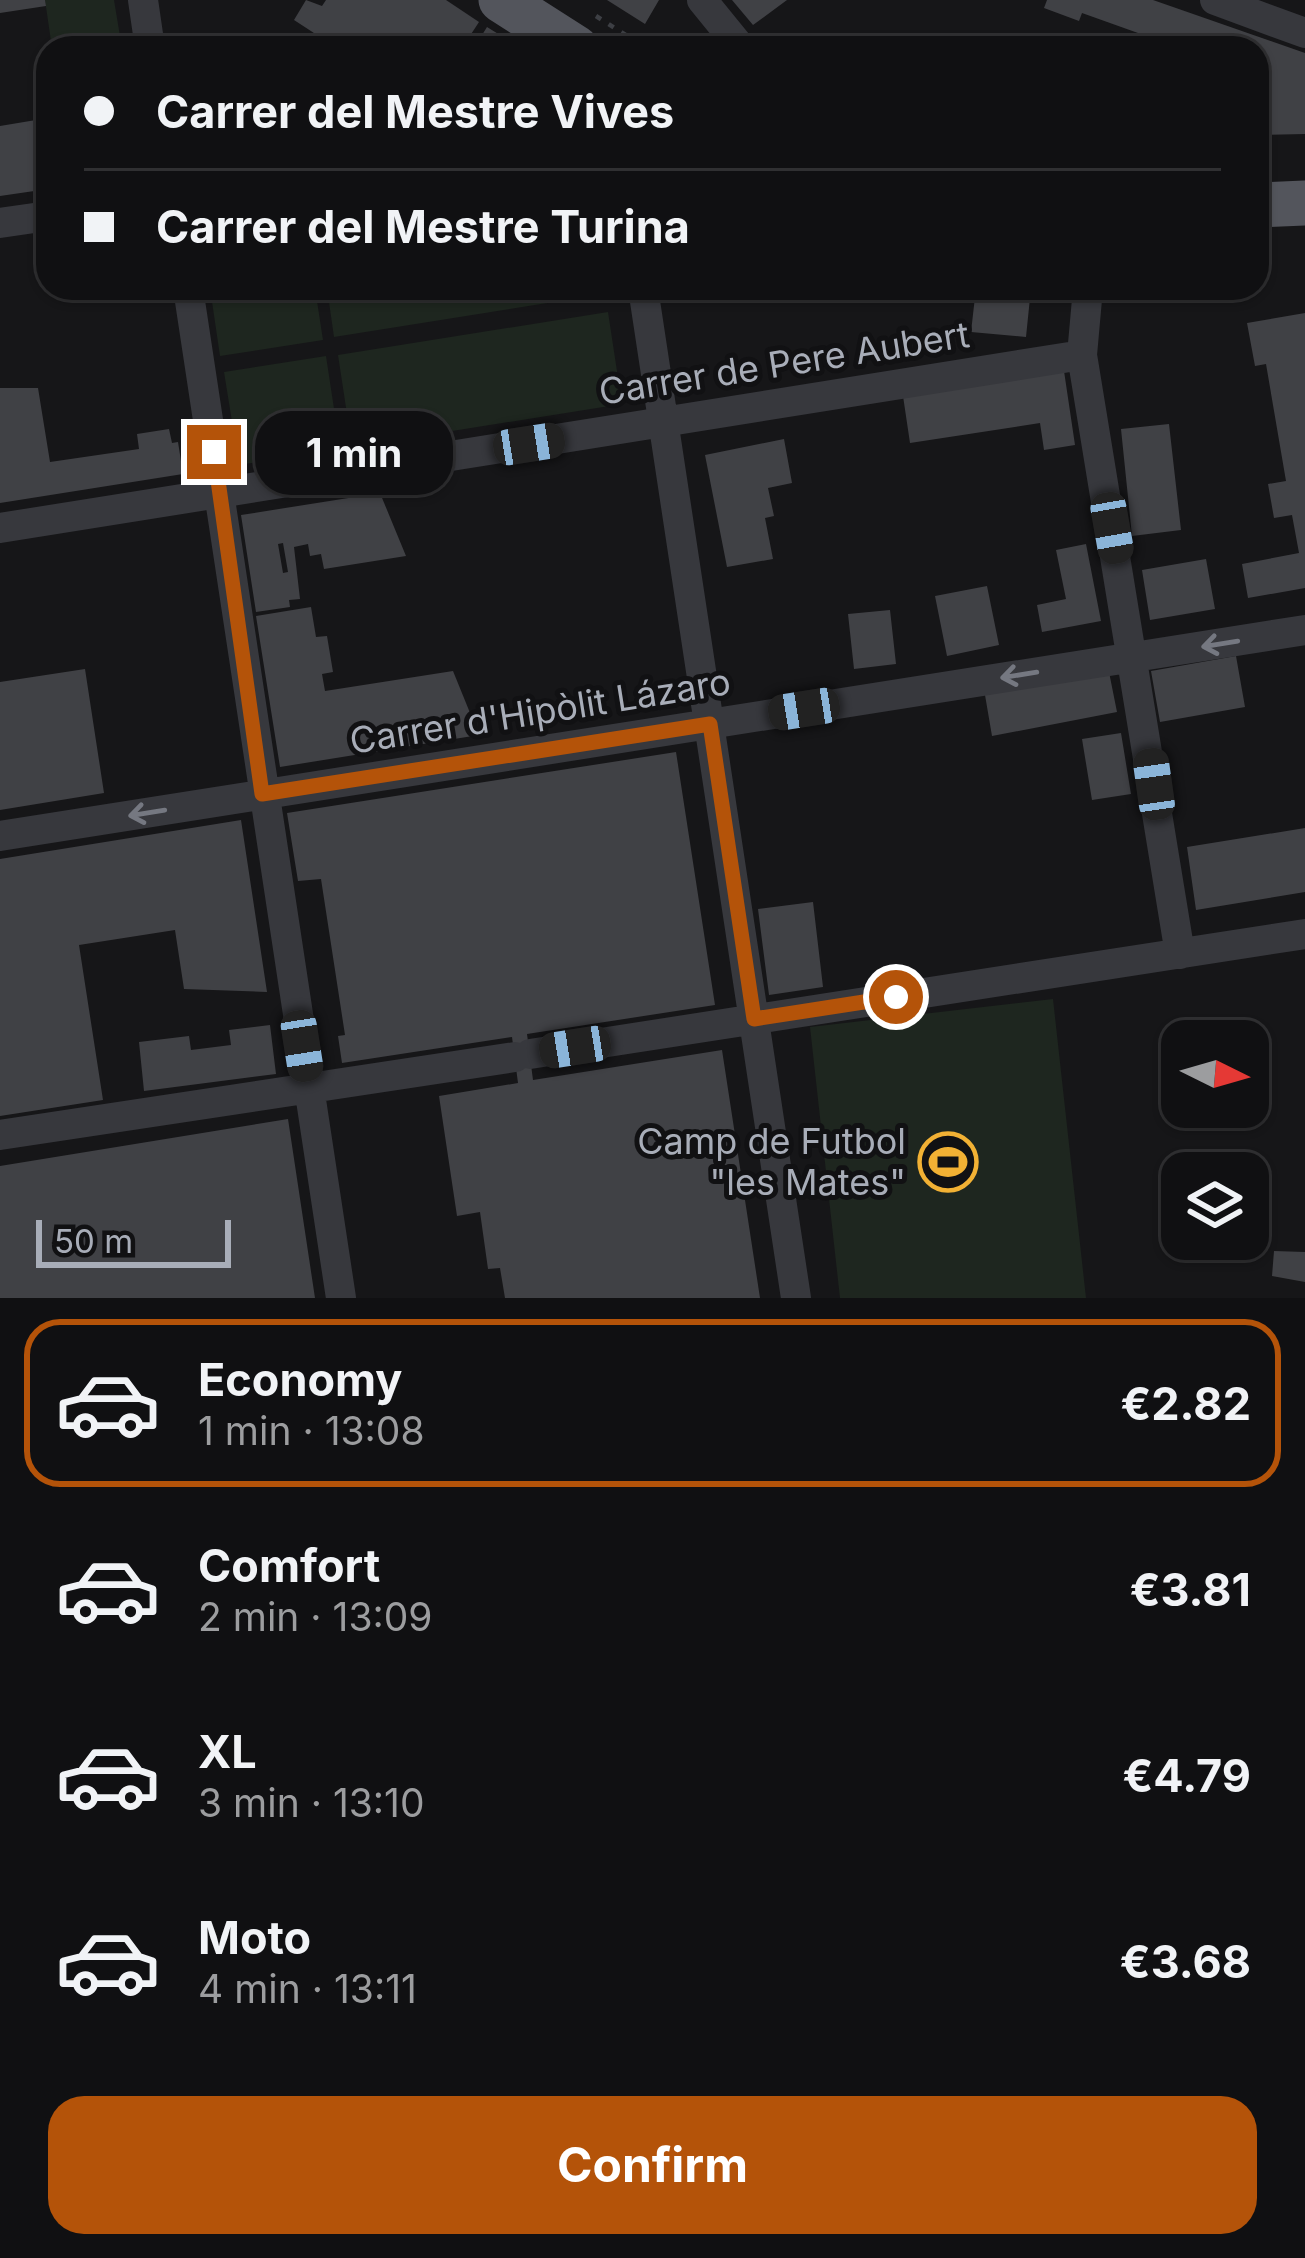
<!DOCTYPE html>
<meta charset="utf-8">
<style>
body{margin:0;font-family:Inter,sans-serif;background:#19191b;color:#f1f3f6;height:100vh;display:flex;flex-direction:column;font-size:45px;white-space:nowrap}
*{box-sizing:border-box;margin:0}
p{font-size:39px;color:#9c9d9f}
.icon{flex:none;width:66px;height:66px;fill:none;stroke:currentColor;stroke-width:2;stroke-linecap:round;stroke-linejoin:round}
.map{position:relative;height:1298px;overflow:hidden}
.sheet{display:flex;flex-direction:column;background:#101012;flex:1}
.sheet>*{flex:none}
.banner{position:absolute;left:36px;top:36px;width:1233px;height:264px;border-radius:36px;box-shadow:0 3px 9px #0004,0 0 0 3px #303032;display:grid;align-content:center;height:264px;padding:0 48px;background:#101012}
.needle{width:78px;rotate:95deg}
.buttons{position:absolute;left:1161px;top:1020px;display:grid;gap:24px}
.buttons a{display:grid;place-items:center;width:108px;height:108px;border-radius:24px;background:#101012;box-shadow:0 3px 9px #0004,0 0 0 3px #303032;font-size:60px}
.scale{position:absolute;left:36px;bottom:30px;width:195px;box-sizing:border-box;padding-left:12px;border:6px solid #a8adb8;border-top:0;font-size:33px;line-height:42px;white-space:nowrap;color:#a8adb8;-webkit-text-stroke:9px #111113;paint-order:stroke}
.end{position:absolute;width:54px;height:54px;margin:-27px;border:15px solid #b45309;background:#fff;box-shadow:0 0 0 6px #fff}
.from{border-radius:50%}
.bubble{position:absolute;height:84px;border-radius:36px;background:#101012;box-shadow:0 3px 9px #0004,0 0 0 3px #303032;font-size:39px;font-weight:700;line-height:84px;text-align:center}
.car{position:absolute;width:36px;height:72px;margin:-36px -18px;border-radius:15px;box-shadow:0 0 9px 3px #0007;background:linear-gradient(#222 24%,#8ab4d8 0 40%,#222 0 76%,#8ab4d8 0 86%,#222 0)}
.banner b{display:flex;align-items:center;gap:42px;height:114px;font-size:45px}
.banner b+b{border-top:3px solid #303032}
.banner i{width:30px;height:30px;background:#f1f3f6}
ul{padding:21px 0 0;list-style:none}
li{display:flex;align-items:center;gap:36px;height:168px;margin:0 24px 18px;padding:0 24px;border:6px solid transparent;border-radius:36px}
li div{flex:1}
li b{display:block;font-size:45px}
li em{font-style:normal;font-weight:700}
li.selected{border-color:#b45309}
li>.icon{width:108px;height:108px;stroke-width:1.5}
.primary-button{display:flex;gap:24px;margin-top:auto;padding:24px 48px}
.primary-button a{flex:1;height:138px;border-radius:36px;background:#b45309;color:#fff;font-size:48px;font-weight:700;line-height:138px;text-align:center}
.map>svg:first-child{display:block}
.green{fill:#1e261f}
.building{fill:#404145;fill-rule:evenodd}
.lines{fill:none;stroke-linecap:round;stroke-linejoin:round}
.path{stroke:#3d3f44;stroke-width:4.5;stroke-dasharray:6 9;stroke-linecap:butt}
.street{stroke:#37383d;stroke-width:30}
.primary{stroke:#53555c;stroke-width:45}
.oneway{stroke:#757881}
.route{stroke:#b45309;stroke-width:15}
.labels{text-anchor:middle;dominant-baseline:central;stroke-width:10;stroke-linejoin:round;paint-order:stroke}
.street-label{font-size:36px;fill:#a8adb8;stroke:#111113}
.poi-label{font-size:36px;fill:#a8adb8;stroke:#111113;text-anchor:end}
</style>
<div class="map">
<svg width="1305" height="1298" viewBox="0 0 1305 1298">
<rect width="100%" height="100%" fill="#161618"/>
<!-- green -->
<path class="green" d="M45 0H114L122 48H52Z
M210 288H315L323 340 220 356Z
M327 288H603L604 294 334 337Z
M608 312 622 404 352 447 338 355Z
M326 356 340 448 239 465 224 372Z
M1053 999 1086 1298H840L810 1027Z"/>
<!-- building -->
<path class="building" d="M0 0H45L46 6 0 13Z
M306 0 322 6 326 0H446L479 22 462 48H337L294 20Z
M607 0H659L645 24Z
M732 0H787L753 25Z
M1047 0H1153L1305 53V134L1257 135V112L1269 113 1266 79 1257 76V48H1180L1082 13 1079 21 1044 8Z
M487 27 513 43 520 48H474Z
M48 118V189L0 196V126Z
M976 288H1031L1026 337 971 332Z
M1305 313V588L1248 598 1242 564 1299 553 1292 515 1274 518 1268 484 1286 481 1266 364 1255 366 1247 323Z
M1064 371 1075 445 1044 450 1040 423 910 443 903 396Z
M0 388H38L50 462 139 449 137 434 169 429 172 443 178 442 183 474 0 503Z
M1169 424 1181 530 1132 536 1121 429Z
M784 439 792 483 768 488 774 516 765 518 773 559 727 567 705 455Z
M380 493 406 556 324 569 321 554 310 556 308 544 294 547 300 599 289 600 290 607 256 612 241 515ZM283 543 288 572 283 573 278 544Z
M1086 544 1101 621 1042 632 1037 605 1066 599 1056 550Z
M1206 559 1215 609 1150 620 1142 570Z
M987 586 999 645 947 656 935 596Z
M311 607 316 637 327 636 333 672 322 674 325 691 453 671 479 735 280 767 256 616Z
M890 610 896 664 854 669 848 614Z
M1236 656 1245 707 1160 722 1151 671Z
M85 669 104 793 0 810V682Z
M1109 672 1117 712 992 736 985 695Z
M1121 733 1131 794 1092 800 1082 739Z
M676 752 715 1005 527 1034 533 1080 722 1050 760 1298H505L500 1268 488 1269 480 1212 457 1216 439 1096 518 1083 512 1037 342 1063 338 1036 345 1035 321 879 298 881 287 813Z
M241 820 267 992 184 989 175 930 79 945 103 1100 0 1116V859Z
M1305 828V892L1196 910 1187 847Z
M813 902 823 987 769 995 758 909Z
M270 1025 276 1074 144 1091 139 1042 189 1036 191 1050 231 1045 229 1030Z
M288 1119 315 1298H0V1166Z
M1274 1251 1305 1252V1282L1272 1276Z"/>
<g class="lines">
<!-- path -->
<path class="path" d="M596 16 646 48"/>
<!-- street -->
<path class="street" d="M143 0 150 48
M702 0 741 48
M1215 0 1305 33
M0 223 48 216
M188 288 341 1298
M643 288 796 1298
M1088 288 1082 355 1180 954
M0 528 1082 355
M0 836 1305 630
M530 1054 1305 934
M0 1135 515 1057"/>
<!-- primary -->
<path class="primary" d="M501 0 576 48
M1257 205 1305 203"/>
</g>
<!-- one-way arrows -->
<defs><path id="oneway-shaft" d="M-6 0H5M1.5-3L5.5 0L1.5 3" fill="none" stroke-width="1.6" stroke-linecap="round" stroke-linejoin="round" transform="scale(3)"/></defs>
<g class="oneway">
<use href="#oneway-shaft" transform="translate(1220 644) rotate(171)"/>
<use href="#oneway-shaft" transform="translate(1019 675) rotate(171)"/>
<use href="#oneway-shaft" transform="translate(147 813) rotate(171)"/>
</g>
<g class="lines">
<!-- route -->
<path class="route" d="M214 452 262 794 710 724 754 1019 896 997"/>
</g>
<!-- icons -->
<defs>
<g id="stadium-ring" transform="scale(3)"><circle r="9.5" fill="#111113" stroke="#f2b134" stroke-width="1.5"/><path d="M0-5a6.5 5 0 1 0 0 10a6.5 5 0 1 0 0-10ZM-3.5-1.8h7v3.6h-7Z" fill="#f2b134"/></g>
</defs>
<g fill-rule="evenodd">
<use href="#stadium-ring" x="948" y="1162"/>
</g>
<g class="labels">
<!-- street labels -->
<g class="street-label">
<text transform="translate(784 363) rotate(-9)">Carrer de Pere Aubert</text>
<text transform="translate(540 711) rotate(-9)">Carrer d'Hipòlit Lázaro</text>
</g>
<!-- poi labels -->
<g class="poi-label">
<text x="906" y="1141">Camp de Futbol<tspan x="906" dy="41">"les Mates"</tspan></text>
</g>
</g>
</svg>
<div class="buttons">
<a><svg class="needle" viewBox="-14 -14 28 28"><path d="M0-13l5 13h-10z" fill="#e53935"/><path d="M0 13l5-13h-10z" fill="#9c9d9f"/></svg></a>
<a><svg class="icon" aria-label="layers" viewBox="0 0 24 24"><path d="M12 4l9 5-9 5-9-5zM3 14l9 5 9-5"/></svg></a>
</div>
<div class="scale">50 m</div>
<i class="end from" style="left:896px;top:997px"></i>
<i class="end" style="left:214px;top:452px"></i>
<div class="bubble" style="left:255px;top:411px;width:198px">1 min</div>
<i class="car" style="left:529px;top:444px;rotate:81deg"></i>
<i class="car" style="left:1112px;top:528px;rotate:170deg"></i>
<i class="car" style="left:804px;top:709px;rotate:261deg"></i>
<i class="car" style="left:1154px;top:784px;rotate:352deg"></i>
<i class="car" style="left:302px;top:1046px;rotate:171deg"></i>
<i class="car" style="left:575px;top:1047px;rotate:261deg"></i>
<div class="banner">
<b><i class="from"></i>Carrer del Mestre Vives</b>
<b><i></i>Carrer del Mestre Turina</b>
</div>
</div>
<section class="sheet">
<ul>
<li class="selected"><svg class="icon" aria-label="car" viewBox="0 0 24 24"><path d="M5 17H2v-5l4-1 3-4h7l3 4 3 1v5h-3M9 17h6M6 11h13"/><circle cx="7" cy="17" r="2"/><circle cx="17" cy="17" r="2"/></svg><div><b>Economy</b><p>1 min · 13:08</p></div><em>€2.82</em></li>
<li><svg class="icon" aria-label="car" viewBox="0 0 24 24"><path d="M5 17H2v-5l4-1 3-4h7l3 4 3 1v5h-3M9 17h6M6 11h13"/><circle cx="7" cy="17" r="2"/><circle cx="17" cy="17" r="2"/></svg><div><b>Comfort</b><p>2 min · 13:09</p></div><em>€3.81</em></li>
<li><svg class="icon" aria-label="car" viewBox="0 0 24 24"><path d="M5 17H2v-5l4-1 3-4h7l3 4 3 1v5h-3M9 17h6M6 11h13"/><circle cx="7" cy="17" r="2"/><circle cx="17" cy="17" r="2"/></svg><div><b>XL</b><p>3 min · 13:10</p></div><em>€4.79</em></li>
<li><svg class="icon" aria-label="car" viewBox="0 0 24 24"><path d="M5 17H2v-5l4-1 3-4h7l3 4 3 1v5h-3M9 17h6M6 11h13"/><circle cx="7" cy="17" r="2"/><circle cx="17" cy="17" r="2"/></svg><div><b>Moto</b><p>4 min · 13:11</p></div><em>€3.68</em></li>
</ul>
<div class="primary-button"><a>Confirm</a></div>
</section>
